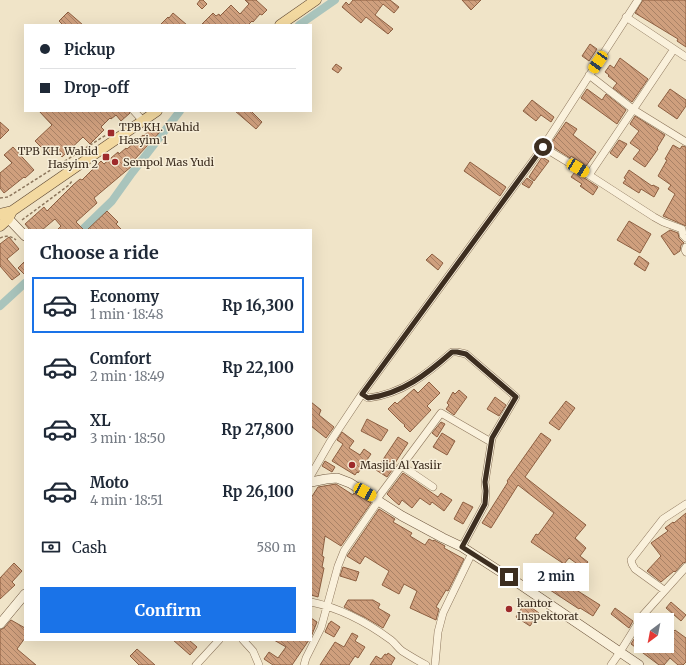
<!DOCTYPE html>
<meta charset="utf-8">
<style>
body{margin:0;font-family:Merriweather,serif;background:#f6f6f7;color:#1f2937;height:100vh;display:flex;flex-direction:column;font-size:15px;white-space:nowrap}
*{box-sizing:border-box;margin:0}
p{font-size:13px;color:#747a83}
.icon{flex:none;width:22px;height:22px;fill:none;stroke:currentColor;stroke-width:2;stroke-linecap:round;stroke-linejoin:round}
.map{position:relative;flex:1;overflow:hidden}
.side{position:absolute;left:24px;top:229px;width:288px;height:412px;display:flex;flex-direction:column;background:#fff;border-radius:0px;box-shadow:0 4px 16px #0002}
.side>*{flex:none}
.guide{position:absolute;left:24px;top:24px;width:288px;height:88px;border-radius:0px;box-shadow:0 4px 16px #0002;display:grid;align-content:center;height:88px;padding:0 16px;background:#fff}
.needle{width:26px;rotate:212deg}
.buttons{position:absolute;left:634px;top:613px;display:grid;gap:8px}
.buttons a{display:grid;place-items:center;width:40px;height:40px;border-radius:0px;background:#fff;box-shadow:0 4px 16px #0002;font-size:20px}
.end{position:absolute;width:18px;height:18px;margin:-9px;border:5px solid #3d2e20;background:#fff;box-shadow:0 0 0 2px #fff}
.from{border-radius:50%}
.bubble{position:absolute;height:28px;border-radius:0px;background:#fff;box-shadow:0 4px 16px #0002;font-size:13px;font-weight:700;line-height:28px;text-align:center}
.car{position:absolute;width:12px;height:24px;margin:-12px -6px;border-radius:5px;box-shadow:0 0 3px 1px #0007;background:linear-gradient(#f5c518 24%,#345 0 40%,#f5c518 0 76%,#345 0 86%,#f5c518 0)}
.guide b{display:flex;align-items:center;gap:14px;height:38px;font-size:15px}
.guide b+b{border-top:1px solid #e0e1e3}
.guide i{width:10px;height:10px;background:#1f2937}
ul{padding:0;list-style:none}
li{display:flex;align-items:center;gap:12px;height:56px;margin:0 8px 6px;padding:0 8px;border:2px solid transparent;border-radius:0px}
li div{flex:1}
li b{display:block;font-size:15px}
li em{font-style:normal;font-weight:700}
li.selected{border-color:#1a73e8}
li>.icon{width:36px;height:36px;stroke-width:1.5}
h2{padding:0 16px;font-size:18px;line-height:48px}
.pay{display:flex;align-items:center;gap:10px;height:44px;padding:0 16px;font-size:15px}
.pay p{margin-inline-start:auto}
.action{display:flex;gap:8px;margin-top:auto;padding:8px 16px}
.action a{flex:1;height:46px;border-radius:0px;background:#1a73e8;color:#fff;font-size:16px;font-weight:700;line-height:46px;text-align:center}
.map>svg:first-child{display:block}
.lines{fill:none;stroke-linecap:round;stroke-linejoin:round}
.canal{stroke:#a9c4bc;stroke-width:8}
.building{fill:url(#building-back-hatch);stroke:#8d5f41}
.minor-casing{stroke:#8d765c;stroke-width:8}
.secondary-casing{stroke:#6f573f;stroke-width:10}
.primary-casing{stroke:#5b4430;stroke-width:11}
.path{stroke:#8d765c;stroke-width:1.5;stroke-dasharray:3 2;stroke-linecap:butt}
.minor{stroke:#faf1dc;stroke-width:7}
.secondary{stroke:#faf1dc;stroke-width:9}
.primary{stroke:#f3d9a0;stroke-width:10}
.route{stroke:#3d2e20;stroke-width:5}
.poi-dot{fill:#9e2a2b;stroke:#f7eed8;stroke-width:1.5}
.labels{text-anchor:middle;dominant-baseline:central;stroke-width:3;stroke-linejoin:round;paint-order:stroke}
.poi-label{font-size:11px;fill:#3d2e20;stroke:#f7eed8;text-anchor:start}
</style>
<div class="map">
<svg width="686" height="665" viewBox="0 0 686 665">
<defs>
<pattern id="building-back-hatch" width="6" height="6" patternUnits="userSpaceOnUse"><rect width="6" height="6" fill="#cf9f7d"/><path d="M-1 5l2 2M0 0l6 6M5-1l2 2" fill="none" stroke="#a98266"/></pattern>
</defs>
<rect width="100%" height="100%" fill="#f0e4c8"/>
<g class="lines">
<!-- canal -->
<path class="canal" d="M299 25 335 0
M82 230 112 201 132 173 180 111
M0 306 25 283"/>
</g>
<!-- building -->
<path class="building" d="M200 0H203L207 4 202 9 197 4Z
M245 0H256L267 10 262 15 260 14 253 22 252 21 248 25H201L213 13 216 16 219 14 220 16 231 5 240 14 249 4Z
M353 0H390L399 7 394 13 383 4 375 15 393 29 388 34 366 17 361 23 342 7 346 2 349 5Z
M462 0H481L471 10Z
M643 0H686V47L677 41 678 39 635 13Z
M68 12 75 18 83 25H63L59 21Z
M173 13 187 25H160L168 17 169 18Z
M590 44 597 49 589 61 582 56Z
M620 58 648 79 632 102 613 88 617 83 608 76 609 75 605 72 610 65 614 68Z
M336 64 342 68 338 73 332 69Z
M587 89 602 100 606 94 626 110 617 124 581 98Z
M670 89 686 100V106L677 119 658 106Z
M532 100 554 117 551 122 541 115 536 121 523 111Z
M39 111H129L130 113 121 121 116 115 111 119 110 118 101 127 104 130 90 144 83 137 62 157 55 150 49 155 35 141 52 125Z
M235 111H251L262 122 256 129Z
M635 116 665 135 657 148 658 149 645 167 633 159 640 150 630 143 639 131 630 124Z
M0 122 9 130 0 139Z
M566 122 577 129 573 135 596 152 586 166 571 156 570 158 550 145Z
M153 126 160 132 135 159 138 161 94 198 97 203 76 222 84 230H57L61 226 55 219 42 230H30L25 224 44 207 47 211 73 185 80 179 82 180 101 161 104 164 118 152 119 154 126 148 127 149 143 135 144 136Z
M619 140 627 144 617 158 610 153Z
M673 145 680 149 682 146 686 147V226L663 216 675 194 668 189 671 185 658 176 667 160 665 159Z
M13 147 34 170 25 178 24 177 4 193 0 188V173L12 163 4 155Z
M542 157 549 161 534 181 529 177Z
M470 162 506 187 500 196 464 171Z
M629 170 652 186 653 185 659 188 654 197 641 189 639 193 623 183 626 179 624 178Z
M575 172 598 187 593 195 580 186 582 184 571 177Z
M527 178 533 182 529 188 522 184Z
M107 211 118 222 116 224 122 230H87Z
M629 221 651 234 640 253 617 240Z
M670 230 678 233 679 238 684 243 681 245 680 251 674 255 661 236Z
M9 237 19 249 7 259 20 274 12 280 0 266V244Z
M432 254 443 263 438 270 426 260Z
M639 256 649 263 645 271 634 264Z
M25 261V275L18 268Z
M429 382 440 393 427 406 431 410 410 432 404 426 405 425 400 421 388 409 395 402 397 404 414 389 418 393Z
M459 390 467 397 454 415 446 409 449 405 447 403 453 392 455 394Z
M495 397 506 405 499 416 487 409Z
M566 401 575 408 559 430 549 423Z
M311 402 321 410 319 415 334 427 326 438 311 426Z
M367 419 388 430 381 441 361 431Z
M441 422 445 424 437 437 432 433Z
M342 432 354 441 349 448 360 455 364 449 371 454 358 473 357 472 355 475 332 461 343 444 337 440Z
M442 433 455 441 447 455 433 447Z
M541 433 551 440 525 477 586 525 575 538 586 548 580 556 588 562 583 568 569 558 564 564 531 542 536 534 538 535 554 513 518 485 491 528 482 523 508 482 507 481Z
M398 437 408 443 395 463 396 464 395 466 387 477 376 470Z
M325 461 335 467 332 472 322 466Z
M403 473 438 497 441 493 452 500 444 511 432 502 430 505 420 498 412 508 402 500 399 505 392 499 387 494Z
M336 484 353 495 354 493 371 503 341 546 325 536 322 556 324 557 322 567 324 568 318 597 311 595V498L318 487Z
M463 502 473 507 463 524 454 519Z
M379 509 395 519 393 522 412 533 410 536 425 545 429 539 433 541 434 540 445 546 444 548 464 559 448 591 446 590 436 607 439 609 436 620 410 608 417 591 404 584 399 594 382 585 389 571 365 556 360 564 347 556Z
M686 513V562L683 563 675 572 674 571 661 582 647 571 661 556 651 543 668 531 665 528 673 522 674 523Z
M14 563 22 571 12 582 15 585 0 599V578Z
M343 567 359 572 356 581 340 576Z
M561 568 575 577 570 586 600 605 593 616 580 608 579 609 547 588Z
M348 600H373L380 604 378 608 390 615 383 628 366 618 344 607Z
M671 602 686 615 681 621 666 608Z
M525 603 539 613 530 626 516 617Z
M615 608 633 621 629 628 611 614Z
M311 618 317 622 311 637Z
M11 620 25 628V638L17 649 36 665H0V630L4 628Z
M331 621 340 627 334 637 325 632 329 623H330Z
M667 627 673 632 675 630 686 638V662L683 665H678L670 658 664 665H659L631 644 641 628V646H667Z
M352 633 358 636 355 641 365 647 358 658 355 656 349 665H320L335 642 344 647Z
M173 640H189L197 647 190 655Z
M274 640H309L292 665H273L264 659 269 652 278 658 286 647Z
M137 649 155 665H139L130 656Z
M388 653 395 658 391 665H370L376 656 381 659 385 654 387 655Z"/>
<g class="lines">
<!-- minor casing -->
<g class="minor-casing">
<path id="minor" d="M626 17 686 57
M589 75 634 110 686 142
M134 111 143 121
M543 147 589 175 654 217 663 222 682 229 683 235 686 238
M589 175 674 49
M686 247 685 250 686 252
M362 394 368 398C402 394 427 374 452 352H457L466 354 516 397 492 438 485 482 486 491 485 504 462 547
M402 466 433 487
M311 475 330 442 362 394 543 147 638 0
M377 499 441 413 491 442
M664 590 635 569 632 564 631 560 663 519 686 504
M311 602C340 608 368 623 391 640 395 643 398 648 402 651 410 656 418 661 426 665
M243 640 253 651 259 665
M196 665 219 640
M304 665 306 658 321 628 338 566 344 551 379 500
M435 665 438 632 443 613 472 553
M611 665 620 652 643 615 686 567"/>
</g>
<!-- secondary casing -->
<g class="secondary-casing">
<path id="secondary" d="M4 214 25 236
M311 482 326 479 337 478 350 483 402 516 443 538 462 547 521 585 639 665
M0 624 25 594"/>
</g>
<!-- primary casing -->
<g class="primary-casing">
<path id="primary" d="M280 25 316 0
M0 214 12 211 157 111
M0 226 8 219 12 211"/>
</g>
<!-- path -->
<path class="path" d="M0 198 8 197 106 135
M22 220 69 185 72 181
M0 238C6 235 11 236 16 240"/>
<!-- minor -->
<use href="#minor" class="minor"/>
<!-- secondary -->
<use href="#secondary" class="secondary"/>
<!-- primary -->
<use href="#primary" class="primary"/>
</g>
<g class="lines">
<!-- route -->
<path class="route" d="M509 577 462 547 485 504 486 491 485 482 492 438 516 397 466 354 457 352H452C427 374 402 394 368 398L362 394 543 147"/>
</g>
<!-- markers -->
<g class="poi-dot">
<rect x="107" y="129" width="8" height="8" rx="2"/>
<rect x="102" y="153" width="8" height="8" rx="2"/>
<circle cx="115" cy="162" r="4"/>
<circle cx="352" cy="465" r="4"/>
<circle cx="509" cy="609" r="4"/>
</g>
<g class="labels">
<!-- poi labels -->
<g class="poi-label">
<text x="119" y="127">TPB KH. Wahid<tspan x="119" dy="13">Hasyim 1</tspan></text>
<text x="98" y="151" text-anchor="end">TPB KH. Wahid<tspan x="98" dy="13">Hasyim 2</tspan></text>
<text x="123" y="162">Sempol Mas Yudi</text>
<text x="360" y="465">Masjid Al Yasiir</text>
<text x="517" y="603">kantor<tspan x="517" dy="13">Inspektorat</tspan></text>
</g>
</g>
</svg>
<div class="buttons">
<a><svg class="needle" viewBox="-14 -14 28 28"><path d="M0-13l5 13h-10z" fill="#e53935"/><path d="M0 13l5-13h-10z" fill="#747a83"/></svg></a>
</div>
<i class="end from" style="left:543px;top:147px"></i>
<i class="end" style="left:509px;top:577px"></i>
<div class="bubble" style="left:523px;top:563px;width:66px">2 min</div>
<i class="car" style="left:598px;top:62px;rotate:214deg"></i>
<i class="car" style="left:578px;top:168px;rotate:121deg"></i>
<i class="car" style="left:365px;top:492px;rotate:119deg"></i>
<div class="guide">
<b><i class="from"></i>Pickup</b>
<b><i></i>Drop-off</b>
</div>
<section class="side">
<h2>Choose a ride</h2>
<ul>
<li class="selected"><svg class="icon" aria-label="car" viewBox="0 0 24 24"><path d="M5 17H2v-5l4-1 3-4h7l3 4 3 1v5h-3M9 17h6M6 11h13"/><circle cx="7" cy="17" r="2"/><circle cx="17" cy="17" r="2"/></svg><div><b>Economy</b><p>1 min · 18:48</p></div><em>Rp 16,300</em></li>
<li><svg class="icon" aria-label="car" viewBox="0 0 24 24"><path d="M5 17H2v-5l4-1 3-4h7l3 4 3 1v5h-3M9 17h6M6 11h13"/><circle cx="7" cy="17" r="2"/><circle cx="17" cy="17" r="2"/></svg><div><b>Comfort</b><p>2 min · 18:49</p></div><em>Rp 22,100</em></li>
<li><svg class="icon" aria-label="car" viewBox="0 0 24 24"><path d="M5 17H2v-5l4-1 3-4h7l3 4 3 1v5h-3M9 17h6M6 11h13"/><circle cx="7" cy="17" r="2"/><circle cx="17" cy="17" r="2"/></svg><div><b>XL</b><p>3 min · 18:50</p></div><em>Rp 27,800</em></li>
<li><svg class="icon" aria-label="car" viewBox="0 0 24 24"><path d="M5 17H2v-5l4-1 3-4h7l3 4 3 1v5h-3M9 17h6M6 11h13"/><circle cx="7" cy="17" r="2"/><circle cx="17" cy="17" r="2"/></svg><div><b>Moto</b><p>4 min · 18:51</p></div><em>Rp 26,100</em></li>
</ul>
<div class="pay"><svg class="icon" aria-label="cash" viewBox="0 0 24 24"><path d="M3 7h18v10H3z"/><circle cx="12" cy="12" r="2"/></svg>Cash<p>580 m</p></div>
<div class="action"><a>Confirm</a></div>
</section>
</div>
